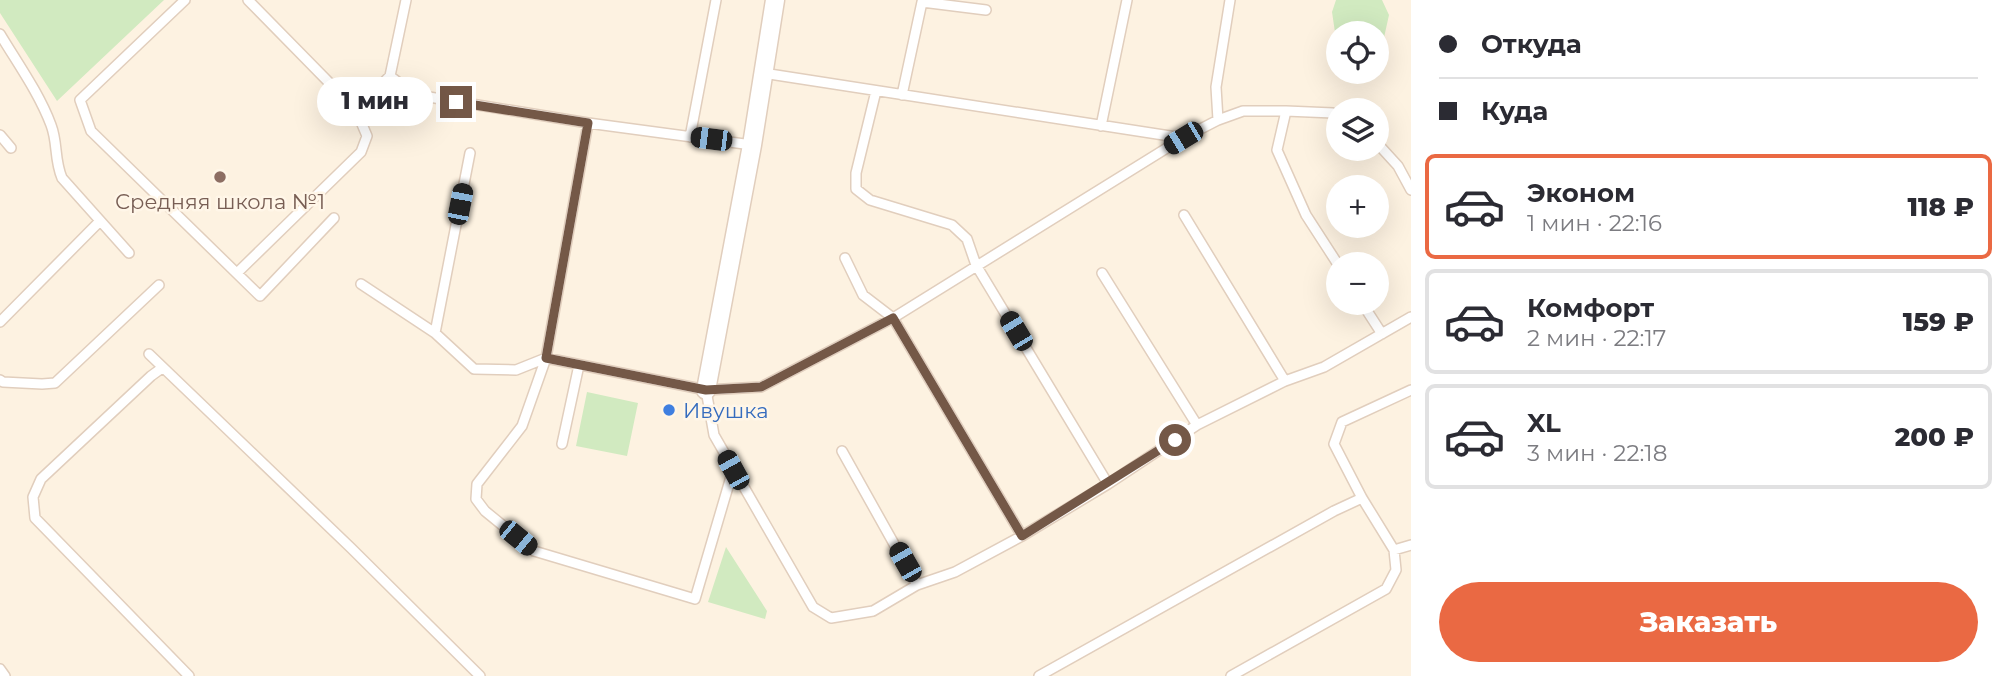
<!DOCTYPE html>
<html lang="ru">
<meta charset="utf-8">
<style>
body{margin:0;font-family:Montserrat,sans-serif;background:#f7f7f7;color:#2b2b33;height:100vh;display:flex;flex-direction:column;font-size:26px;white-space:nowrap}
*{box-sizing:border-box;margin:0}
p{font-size:23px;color:#7c7c81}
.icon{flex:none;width:38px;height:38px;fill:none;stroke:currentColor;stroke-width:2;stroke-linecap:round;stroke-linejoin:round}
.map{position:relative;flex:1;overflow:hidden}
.details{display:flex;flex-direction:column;background:#fff;width:595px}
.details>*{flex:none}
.guide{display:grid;align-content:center;height:154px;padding:0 28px;background:#fff}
.controls{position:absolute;left:1326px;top:21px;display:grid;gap:14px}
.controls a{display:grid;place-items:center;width:63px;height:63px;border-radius:50%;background:#fff;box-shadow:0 7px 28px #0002;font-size:35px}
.end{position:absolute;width:32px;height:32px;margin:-16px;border:9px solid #745847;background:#fff;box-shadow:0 0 0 4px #fff}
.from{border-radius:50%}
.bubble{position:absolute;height:49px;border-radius:24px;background:#fff;box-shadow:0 7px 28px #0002;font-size:23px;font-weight:800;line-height:49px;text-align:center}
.car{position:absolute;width:21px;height:42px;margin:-21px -10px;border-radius:9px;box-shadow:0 0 5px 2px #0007;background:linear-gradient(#222 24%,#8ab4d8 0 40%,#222 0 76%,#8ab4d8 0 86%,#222 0)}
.guide b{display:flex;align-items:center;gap:24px;height:66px;font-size:26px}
.guide b+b{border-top:2px solid #e1e1e2}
.guide i{width:18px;height:18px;background:#2b2b33}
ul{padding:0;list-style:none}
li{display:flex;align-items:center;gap:21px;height:105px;margin:0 14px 10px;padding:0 14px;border:4px solid #e1e1e2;border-radius:10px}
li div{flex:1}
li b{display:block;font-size:26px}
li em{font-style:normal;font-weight:800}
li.active{border-color:#ea6943}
li>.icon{width:63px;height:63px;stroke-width:1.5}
.action{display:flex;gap:14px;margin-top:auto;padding:14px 28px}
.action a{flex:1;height:80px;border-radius:42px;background:#ea6943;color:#fff;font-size:28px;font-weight:800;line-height:80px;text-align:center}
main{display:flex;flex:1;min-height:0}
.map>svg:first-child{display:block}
.green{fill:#d1eac0}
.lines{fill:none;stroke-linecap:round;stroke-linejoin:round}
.service-casing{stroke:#e1cebd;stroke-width:12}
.minor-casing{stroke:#e1cebd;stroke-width:21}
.service{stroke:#fff;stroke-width:9}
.minor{stroke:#fff;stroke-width:18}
.route{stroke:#745847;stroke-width:9}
.education-dot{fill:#8d6e63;stroke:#fff6e8;stroke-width:2.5}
.shop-dot{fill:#3f7fe0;stroke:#fff6e8;stroke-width:2.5}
.labels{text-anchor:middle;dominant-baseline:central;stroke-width:5;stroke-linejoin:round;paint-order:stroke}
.education-label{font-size:21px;fill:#785e54;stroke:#fff6e8}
.shop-label{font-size:21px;fill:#366cbe;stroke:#fff6e8;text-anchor:start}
</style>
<main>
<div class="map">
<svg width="1411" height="676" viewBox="0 0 1411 676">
<rect width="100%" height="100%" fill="#fdf2e1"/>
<!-- green -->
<path class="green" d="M0 0H164L57 101 0 13Z
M1336 0H1382L1389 15 1383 42 1377 49V33H1339L1337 46 1332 12Z
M587 392 638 403 627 456 576 446Z
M726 547 767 611 765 619 708 602Z"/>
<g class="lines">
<!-- service casing -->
<g class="service-casing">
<path id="service" d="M185 0 80 100 91 131 260 296 334 218
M0 34C18 64 39 93 51 125 58 143 54 159 62 178L129 253
M763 73 1183 138
M390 76 407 89 429 97 588 123 752 145
M876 91 856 173V189L870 200 952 225 967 239 976 265 1108 484
M902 95 922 2 986 10
M356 110 390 76 406 0
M1286 111 1333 113 1339 116
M1218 120 1216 87 1230 0
M588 123 546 358 522 426 477 484 476 499 485 511 534 551 695 599 733 470
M1101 126 1127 0
M0 135 11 148
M690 137 716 0
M1377 143 1398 166 1411 190
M1184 215 1285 381
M845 258 863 295 893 318 1022 536
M237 273 361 152 367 136 356 110 248 0
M1102 273 1197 425
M361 284 435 333 474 369 516 370 546 358 706 390 761 387 893 318 1183 138 1218 120 1243 111H1286L1277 150 1306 215 1339 266
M1362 303 1382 334
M0 322 100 221
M435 333 470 153
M149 354 351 548 480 676
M162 368 151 376 41 479 33 497 35 518 189 676
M0 380 3 382 42 384 55 383 159 285
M706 390 714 435 813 607 831 618 873 611 917 585 955 572 1022 536 1108 484 1197 425 1285 381 1324 367 1411 317
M562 444 579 365
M842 451 917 585
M1394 550 1411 545
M0 669 5 676
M1039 676 1334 511 1362 498
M1231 676 1386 589 1396 570 1394 550 1362 498 1334 444 1342 422 1411 390"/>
</g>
<!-- minor casing -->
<g class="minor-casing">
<path id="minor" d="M706 390 752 145 775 0"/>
</g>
<!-- service -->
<use href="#service" class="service"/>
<!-- minor -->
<use href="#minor" class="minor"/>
</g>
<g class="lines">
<!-- route -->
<path class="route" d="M456 102 588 123 546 358 706 390 761 387 893 318 1022 536 1175 440"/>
</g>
<!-- markers -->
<circle class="education-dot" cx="220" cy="177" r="7"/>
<circle class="shop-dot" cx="669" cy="410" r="7"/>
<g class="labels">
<!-- education labels -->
<g class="education-label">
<text x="220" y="201">Средняя школа №1</text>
</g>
<!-- shop labels -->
<g class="shop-label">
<text x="683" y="410">Ивушка</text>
</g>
</g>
</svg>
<div class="controls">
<a><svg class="icon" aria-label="locate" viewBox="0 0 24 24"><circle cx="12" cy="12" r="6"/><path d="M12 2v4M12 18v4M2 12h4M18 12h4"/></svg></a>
<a><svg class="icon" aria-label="layers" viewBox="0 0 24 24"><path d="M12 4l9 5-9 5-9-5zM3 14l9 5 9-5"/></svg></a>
<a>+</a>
<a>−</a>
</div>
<i class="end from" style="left:1175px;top:440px"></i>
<i class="end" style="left:456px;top:102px"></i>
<div class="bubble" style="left:317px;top:77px;width:116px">1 мин</div>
<i class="car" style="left:1183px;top:138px;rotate:239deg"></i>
<i class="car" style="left:711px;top:139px;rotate:277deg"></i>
<i class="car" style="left:460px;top:204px;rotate:11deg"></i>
<i class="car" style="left:1016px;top:331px;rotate:329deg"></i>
<i class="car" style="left:733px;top:470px;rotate:331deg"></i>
<i class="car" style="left:518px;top:538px;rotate:129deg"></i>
<i class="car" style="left:905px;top:562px;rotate:330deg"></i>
</div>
<section class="details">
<div class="guide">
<b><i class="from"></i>Откуда</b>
<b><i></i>Куда</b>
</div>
<ul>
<li class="active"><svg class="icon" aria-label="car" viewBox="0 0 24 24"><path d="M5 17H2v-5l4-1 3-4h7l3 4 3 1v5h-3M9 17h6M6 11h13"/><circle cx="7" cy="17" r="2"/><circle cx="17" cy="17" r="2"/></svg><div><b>Эконом</b><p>1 мин · 22:16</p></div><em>118 ₽</em></li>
<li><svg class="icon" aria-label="car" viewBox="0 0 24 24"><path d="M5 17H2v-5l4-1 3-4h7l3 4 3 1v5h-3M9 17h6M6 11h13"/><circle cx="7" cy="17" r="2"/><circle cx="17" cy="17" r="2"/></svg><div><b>Комфорт</b><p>2 мин · 22:17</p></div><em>159 ₽</em></li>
<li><svg class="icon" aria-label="car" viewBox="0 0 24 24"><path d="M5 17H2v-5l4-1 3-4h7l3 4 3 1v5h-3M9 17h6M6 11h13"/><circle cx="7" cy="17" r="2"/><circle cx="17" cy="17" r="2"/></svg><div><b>XL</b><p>3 мин · 22:18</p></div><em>200 ₽</em></li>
</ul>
<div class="action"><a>Заказать</a></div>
</section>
</main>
